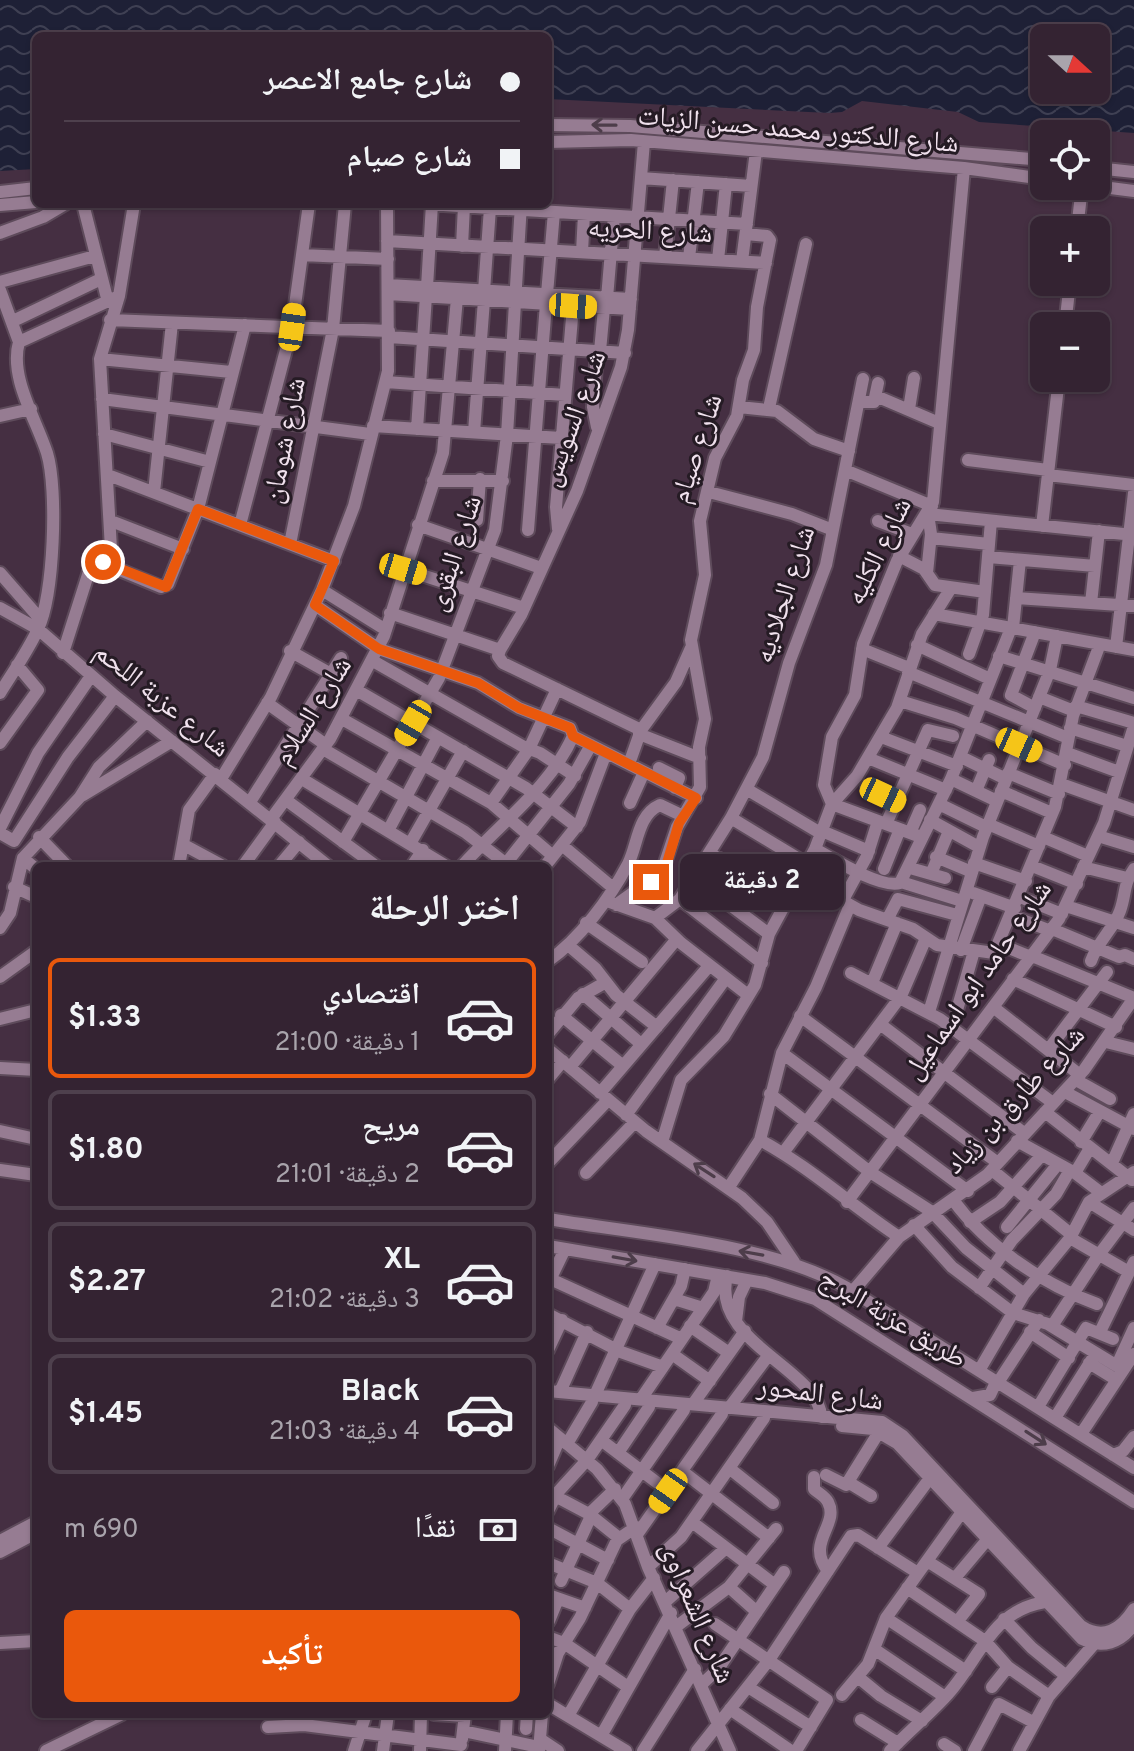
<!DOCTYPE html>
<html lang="ar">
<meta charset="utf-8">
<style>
body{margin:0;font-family:Overpass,"Noto Naskh Arabic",sans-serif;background:#3f2f3e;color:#f1f3f6;direction:rtl;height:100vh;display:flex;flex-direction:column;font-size:30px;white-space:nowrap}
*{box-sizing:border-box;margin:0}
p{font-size:26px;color:#a9a4ac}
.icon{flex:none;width:44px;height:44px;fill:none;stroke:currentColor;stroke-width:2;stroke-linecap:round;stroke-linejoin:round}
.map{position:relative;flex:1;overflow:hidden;direction:ltr}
.details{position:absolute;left:32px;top:862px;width:520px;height:856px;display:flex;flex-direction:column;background:#342332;border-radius:12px;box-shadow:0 2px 6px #0004,0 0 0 2px #4e404d;direction:rtl}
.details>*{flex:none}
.guide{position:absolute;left:32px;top:32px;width:520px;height:176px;border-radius:12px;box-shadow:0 2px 6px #0004,0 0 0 2px #4e404d;direction:rtl;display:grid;align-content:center;height:176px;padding:0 32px;background:#342332}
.needle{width:52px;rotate:111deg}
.controls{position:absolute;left:1030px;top:24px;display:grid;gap:16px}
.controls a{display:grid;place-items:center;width:80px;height:80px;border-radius:12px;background:#342332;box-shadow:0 2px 6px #0004,0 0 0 2px #4e404d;font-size:40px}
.end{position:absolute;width:36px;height:36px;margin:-18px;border:10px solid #ea580c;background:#fff;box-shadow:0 0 0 4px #fff}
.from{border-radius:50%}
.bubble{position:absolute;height:56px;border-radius:12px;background:#342332;box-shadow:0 2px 6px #0004,0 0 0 2px #4e404d;font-size:26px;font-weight:700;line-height:56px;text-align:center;direction:rtl}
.car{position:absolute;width:24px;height:48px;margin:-24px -12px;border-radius:10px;box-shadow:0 0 6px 2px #0007;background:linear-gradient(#f5c518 24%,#345 0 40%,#f5c518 0 76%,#345 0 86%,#f5c518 0)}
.guide b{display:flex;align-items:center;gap:28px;height:76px;font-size:30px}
.guide b+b{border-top:2px solid #4e404d}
.guide i{width:20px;height:20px;background:#f1f3f6}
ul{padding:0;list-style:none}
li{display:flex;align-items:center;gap:24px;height:120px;margin:0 16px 12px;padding:0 16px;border:4px solid #4e404d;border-radius:12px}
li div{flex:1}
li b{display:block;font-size:30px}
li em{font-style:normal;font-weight:700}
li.active{border-color:#ea580c}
li>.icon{width:72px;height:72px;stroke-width:1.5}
h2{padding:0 32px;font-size:36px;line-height:96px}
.pay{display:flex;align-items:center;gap:20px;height:88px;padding:0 32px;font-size:30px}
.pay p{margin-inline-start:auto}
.cta{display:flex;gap:16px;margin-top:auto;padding:16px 32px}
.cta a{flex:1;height:92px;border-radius:12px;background:#ea580c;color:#fff;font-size:32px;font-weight:700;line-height:92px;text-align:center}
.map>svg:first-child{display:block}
.water{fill:url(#water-waves);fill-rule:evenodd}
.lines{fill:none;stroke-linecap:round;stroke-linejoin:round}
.minor-casing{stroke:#5e4b5b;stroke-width:16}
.minor{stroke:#967c92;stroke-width:12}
.oneway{stroke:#4d3d4a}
.route{stroke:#ea580c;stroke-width:10}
.labels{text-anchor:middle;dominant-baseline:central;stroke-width:6;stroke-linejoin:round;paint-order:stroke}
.street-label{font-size:28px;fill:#f0e1ed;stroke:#251b24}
</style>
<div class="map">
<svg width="1134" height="1751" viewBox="0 0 1134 1751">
<defs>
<pattern id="water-waves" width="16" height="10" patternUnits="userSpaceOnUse" patternTransform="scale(2)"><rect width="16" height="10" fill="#1e2036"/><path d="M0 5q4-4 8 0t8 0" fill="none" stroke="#3f4053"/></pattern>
</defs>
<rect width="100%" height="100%" fill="#452f42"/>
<!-- water -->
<path class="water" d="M0 0H1134V133L979 122 958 112 862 101 842 112 829 113 548 99V36H36V169L0 171ZM1044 38H1096V90H1044Z"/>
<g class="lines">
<!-- minor casing -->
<g class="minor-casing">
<path id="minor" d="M548 125 630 126 1044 160
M548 142 631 140 964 168 1044 179
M1096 168 1134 172
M641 178 751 186
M1095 186 1134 191
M0 192 36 188
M83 204 108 302
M428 204 747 224
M0 205 36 202
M1077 230 1082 186
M0 233 43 217 65 204
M387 241 766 263
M462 246 464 206
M582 252 584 214
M302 255 388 259
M665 257 673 180
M689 258 698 182
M718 260 726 184
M742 261 756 151
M0 282 95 256
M388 285 631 299
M427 287 432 204
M0 290 19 342
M484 291 490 208
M388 294 630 309
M547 294 554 212
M607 298 614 216
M110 320 389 331
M13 321 101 279
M1065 326 1070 282
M389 337 625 353
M597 351 593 407 597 427
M600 351 604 308
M100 359 231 372
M386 382 565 395
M876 396 939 423
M102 399 370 434
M859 402H874L878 383
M739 407 777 411 814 439 849 451
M769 408 806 244
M909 409 914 378
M0 416 31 409
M373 426 561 438
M417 429 426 296
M474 432 484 300
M104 434 210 462
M968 460 1048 470
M845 470 932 506
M108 475 334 561
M1048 475 1134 485
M433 481H503
M154 492 172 323
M709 492 792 514 833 530
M477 520 480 479
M111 521 183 549
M878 521 912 534
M240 525 292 327 309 204
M418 525 541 568
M1042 526 1059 378
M558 529 556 507 573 306
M528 530 546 304
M931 538 989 544
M290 544 333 329 345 204
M899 556 924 569 935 585 985 592
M988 557 1095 566
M112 566 100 359 119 296 134 204
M403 569 524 608
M0 573 41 620
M927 573 931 534 928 514 1134 535
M322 590 386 630
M1016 598 1134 606
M1091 603 1099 531
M315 605 379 649 478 683 519 708 570 728 573 736 696 798
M0 608 38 629 115 696 328 866
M390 613 500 650
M934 614 1134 650
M1013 628 1020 560
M917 645 990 679
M1116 647 1134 493
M862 649 909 668
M500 650 521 615 577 491 621 367 628 330 644 142
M500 650 498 656 503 663 641 730
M290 651 331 674
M63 653 93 559 161 587 168 584 198 509 245 325
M969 654 983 615 991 521
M999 656 1134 698
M373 661 524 747 540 753 575 776
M908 672 1068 738
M358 691 526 788 577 827
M0 693C13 672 28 651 38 629 54 595 58 489 47 453 36 419 9 377 19 342L119 296
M1039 697 1074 711
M900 701 955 718 1065 765
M267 703 326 745
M1076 706 1134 723
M1035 708 1011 695 1035 632
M342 719 491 803 553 856
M1070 728 1127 746
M639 734 700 758
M881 737 957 766
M0 743 38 690 17 665
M323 749 465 832 509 866
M1067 753 1119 772
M961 757 1006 779
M868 758 946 790
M629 764 641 730 676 682 691 648
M659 768 679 778 675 788
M1008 773 1059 794
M221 779 271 697 322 590 354 506 388 371 387 204
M302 779 446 866
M951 779 997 801
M1061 784 1134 810
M867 788 898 803
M748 790 822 834
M976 791 989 760
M1001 791 1052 813
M83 795 172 741
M286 800 376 866
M250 802 341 658
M491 803 529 749 557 689
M630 803 644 772
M832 804 824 785 832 737 855 695 863 644 897 561 933 502 964 168
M832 804 921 837
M939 804 986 827
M731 818 807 864
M271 819 330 739 384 636 443 453 457 298
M930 820 979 847
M886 824 928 730 953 736
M988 824 1039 846
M0 828 38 753 91 676
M389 829 438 737
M822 831 869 851
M0 833 14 841 68 757 115 696
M910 833 920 810
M1098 836 1134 847
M39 837 67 866
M1043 837 1088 856
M343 842 439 678 495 530 507 435 521 204
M411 842 463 751
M184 845 223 866
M563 846 612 887
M815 849C833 859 881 889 900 883L951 779 1011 628
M710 853 786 902
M936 857 972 872
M23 858 36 869
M974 863 1026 881
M179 866 189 810 215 774
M243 866 275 822
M279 866 299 842
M412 866 423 850
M462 866C499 824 550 788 573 736
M504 866 569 784 591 745
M545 866 580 822 606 753
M1032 866 1077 884
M1083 867 1127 878
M910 868 945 878
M884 869 900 829
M931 874 949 831
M800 877 859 910 913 929 937 945 994 953 1055 807 1073 716 1100 644
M694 878 769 934
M901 882 962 901
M14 887 36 897
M973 893 1015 908
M1020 897 1062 914
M680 899 762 963
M843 900 867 856 878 821
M610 902 655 918 681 943 748 995
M616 905 662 872 677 827 700 787 699 747 705 719 691 640 705 575 700 521 715 458 737 416 743 380 754 350 757 307 770 240 767 236 746 234
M1066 906 1134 928
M1012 916 1051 931
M655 918 680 899 731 818 763 757 789 663 826 565 863 379
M887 920 898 899 957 915
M586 923 642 962
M0 928 10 913 23 858 80 797 99 767 147 721
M1052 929 1119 957 1125 955 1134 959
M999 944 1031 957
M568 945 595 968 616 995 657 1027
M961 950 981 896
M1032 956 1134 998
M548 961C580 939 610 898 628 864 638 845 637 815 660 805L683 816
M1091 961C1098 941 1114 928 1120 911 1126 895 1123 884 1134 869
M851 973 940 1019 1053 1103
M0 977 36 951
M1013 979 1116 1027
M872 983 897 923
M583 994 641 1044
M993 1007 1080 1075
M957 1010 974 951
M929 1012 983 837 1050 670 1057 636
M561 1015 623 1066
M800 1016 998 1163
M0 1019 36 1010
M880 1024 1024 1133
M548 1034 578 998 606 982
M1106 1042 1134 1049
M548 1049 646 1131 742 1198 767 1222 794 1262
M1048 1050 1107 972
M782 1053 968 1191
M570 1067 676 940
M0 1068 36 1070
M548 1079 563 1061
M1076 1080 1110 1099
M1065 1092 1134 1129
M600 1093 709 966
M770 1094 870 1172 932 1212 966 1248 1024 1294
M1045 1112 1132 1180
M626 1115 726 978
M0 1131 36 1139
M760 1140C810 1167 852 1206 899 1237
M1017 1141 1075 1173 1100 1192
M662 1142 681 1080 724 1036 755 985 769 934 815 849 832 804 857 776 897 708 922 634 951 588
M1081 1142 1100 1111
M783 1153 901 996 926 938
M548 1163 608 1100
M1112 1163 1134 1114
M0 1170 36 1175
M992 1170 1072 1235
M586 1173 635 1122
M1075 1173 1090 1148
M729 1187 760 1140 782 1053 816 987 850 905
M953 1200C987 1246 1042 1284 1097 1304
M847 1202 1059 919 1104 823 1134 726
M1089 1202 1134 1230
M548 1219C638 1234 770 1243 847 1288L1134 1468
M970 1222 1000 1202 1041 1156
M914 1225 952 1267 1013 1313 1048 1324 1122 1369
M1007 1227 1058 1164
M1070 1238 1129 1272
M548 1246 765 1283 815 1299 1134 1502
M727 1276C710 1342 820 1370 821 1417
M548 1278 682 1339
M548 1284 565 1249
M979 1288 1012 1240 1056 1194 1070 1170
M853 1291 899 1237 987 1175 1084 1070 1134 998
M674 1299 703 1308
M548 1314 621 1352 663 1367
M736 1321 739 1297 747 1280
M690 1326 729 1353
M1052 1326 1098 1256 1134 1208
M657 1328 681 1286 685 1269
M1030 1332 1069 1358
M1100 1332 1134 1262
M548 1350 562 1320
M672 1354 710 1381
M1089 1363 1115 1379
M1117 1365 1134 1328
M980 1369 1024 1294 1070 1238 1089 1202 1134 1172
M999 1381 1039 1320
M548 1391 882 1422 903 1436 1081 1626C1104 1641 1121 1629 1134 1609
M560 1392 587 1332
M595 1395 655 1264
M973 1398 990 1395 997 1380
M641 1399 714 1292 718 1275
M693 1404 745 1331
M1038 1407 1086 1328 1113 1339
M729 1408 768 1356
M1055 1418 1096 1353
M842 1426 873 1429 897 1443 1082 1639C1102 1649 1121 1643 1134 1624
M548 1428 597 1469 625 1504 648 1567 730 1751
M1081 1434 1134 1354
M601 1440 668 1491
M567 1444 592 1402
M618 1453 649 1407
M1113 1455 1123 1451 1134 1437
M548 1466 560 1438
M729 1468 773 1503
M682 1471 769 1538
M826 1475 846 1485 879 1432
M814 1477V1489C818 1493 825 1496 828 1502 840 1525 805 1542 828 1571
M848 1482 871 1496
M555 1496 589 1514 619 1538
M622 1499 684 1410
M548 1511 557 1493 587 1460 625 1405
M589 1514 615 1489
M692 1522 775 1585
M548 1528 608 1560
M638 1533 722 1414
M0 1541 36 1522
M878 1548 930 1478
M0 1552 36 1533
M927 1561 979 1594 957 1622
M548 1563 597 1583 630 1609
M648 1567 681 1537 764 1418
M955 1578 987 1540
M561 1581 591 1516
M729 1587 757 1612
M907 1588 985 1641 1008 1667 1049 1696
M548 1595 585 1608
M665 1602 725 1549
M886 1618 966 1671
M1004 1619 1032 1648 1065 1675
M549 1621 558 1599
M715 1624 827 1700 796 1751
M677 1626 729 1587 776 1529
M548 1637 564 1643 628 1687
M0 1643 36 1641
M874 1649 945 1697
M858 1677 881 1696 922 1721
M548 1684 558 1653 580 1618 617 1540 636 1527
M701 1685 718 1669 784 1572
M748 1687 811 1727
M992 1687 1008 1667
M842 1695 868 1664 886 1618 962 1512
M548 1704 626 1751
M730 1709 791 1751
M434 1714 465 1716
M568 1716 630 1609 654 1578
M861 1720 898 1743
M268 1727 304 1725 461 1745
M526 1729 527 1714
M463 1731 539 1747
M601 1736 671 1613
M462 1739 465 1714
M540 1739 558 1751
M944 1744 955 1751
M46 1751 122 1714
M354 1751 366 1714
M383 1751 388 1714
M420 1751 421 1714
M505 1751 507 1714
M539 1751 542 1714
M643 1751 695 1669
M697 1751 769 1660 851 1536 858 1535 918 1573
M890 1751C909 1731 930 1714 948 1694 980 1658 992 1610 1045 1602
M974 1751 999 1704 1033 1722
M1019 1751 1049 1696 1094 1644"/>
</g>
<!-- minor -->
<use href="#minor" class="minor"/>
</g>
<!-- one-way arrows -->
<defs><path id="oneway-shaft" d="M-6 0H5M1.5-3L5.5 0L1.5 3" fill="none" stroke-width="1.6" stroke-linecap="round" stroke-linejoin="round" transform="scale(2)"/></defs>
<g class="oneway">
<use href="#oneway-shaft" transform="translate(604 125) rotate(-179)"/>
<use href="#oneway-shaft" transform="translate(704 1170) rotate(-147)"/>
<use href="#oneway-shaft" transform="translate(751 1253) rotate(-170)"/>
<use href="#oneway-shaft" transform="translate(625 1259) rotate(10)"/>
<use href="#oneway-shaft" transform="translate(1036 1438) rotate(33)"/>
</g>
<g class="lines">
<!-- route -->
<path class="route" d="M103 562 166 587 198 509 334 561 315 605 379 649 478 683 519 708 570 728 573 736 696 798 679 823 667 863 651 882"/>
</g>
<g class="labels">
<!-- street labels -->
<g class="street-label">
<text transform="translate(798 131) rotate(5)">شارع الدكتور محمد حسن الزيات</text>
<text transform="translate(650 232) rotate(3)">شارع الحريه</text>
<text transform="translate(575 419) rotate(-70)">شارع السويس</text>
<text transform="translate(286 441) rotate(-79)">شارع شومان</text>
<text transform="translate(698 449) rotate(-72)">شارع صيام</text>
<text transform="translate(880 552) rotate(-64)">شارع الكليه</text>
<text transform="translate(456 554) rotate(-72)">شارع البقرى</text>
<text transform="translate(786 595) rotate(-72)">شارع الجلاديه</text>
<text transform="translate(161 701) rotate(39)">شارع عزبة اللحم</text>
<text transform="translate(314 712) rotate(-58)">شارع السلام</text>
<text transform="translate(979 981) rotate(-55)">شارع حامد ابو اسماعيل</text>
<text transform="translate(1016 1101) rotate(-47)">شارع طارق بن زياد</text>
<text transform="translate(892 1320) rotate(31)">طريق عزبة البرج</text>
<text transform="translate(820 1395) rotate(7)">شارع المحور</text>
<text transform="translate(696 1613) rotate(67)">شارع الشعراوى</text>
</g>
</g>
</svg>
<div class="controls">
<a><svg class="needle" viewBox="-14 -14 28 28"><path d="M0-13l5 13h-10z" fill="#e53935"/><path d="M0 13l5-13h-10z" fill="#a9a4ac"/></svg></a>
<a><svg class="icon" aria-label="locate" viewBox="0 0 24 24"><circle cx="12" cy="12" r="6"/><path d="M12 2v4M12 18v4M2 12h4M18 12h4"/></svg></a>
<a>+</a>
<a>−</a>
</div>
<i class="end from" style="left:103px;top:562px"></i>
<i class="end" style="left:651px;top:882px"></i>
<div class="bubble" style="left:680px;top:854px;width:164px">2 دقيقة</div>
<i class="car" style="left:573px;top:306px;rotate:94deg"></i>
<i class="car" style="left:292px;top:327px;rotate:8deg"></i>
<i class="car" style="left:403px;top:569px;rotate:107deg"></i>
<i class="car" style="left:413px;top:723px;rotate:210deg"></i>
<i class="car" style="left:1019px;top:745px;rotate:114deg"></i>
<i class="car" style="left:883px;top:795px;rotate:115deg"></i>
<i class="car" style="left:668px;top:1491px;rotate:215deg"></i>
<div class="guide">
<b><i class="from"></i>شارع جامع الاعصر</b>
<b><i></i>شارع صيام</b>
</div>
<section class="details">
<h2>اختر الرحلة</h2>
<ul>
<li class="active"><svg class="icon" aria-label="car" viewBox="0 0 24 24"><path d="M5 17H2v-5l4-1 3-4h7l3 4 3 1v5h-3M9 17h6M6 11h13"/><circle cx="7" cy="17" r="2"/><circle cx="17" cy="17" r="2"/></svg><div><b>اقتصادي</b><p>1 دقيقة · 21:00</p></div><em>$1.33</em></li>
<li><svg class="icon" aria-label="car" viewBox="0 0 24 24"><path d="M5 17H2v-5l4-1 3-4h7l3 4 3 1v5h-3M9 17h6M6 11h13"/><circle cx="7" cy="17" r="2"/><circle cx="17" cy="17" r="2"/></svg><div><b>مريح</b><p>2 دقيقة · 21:01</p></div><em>$1.80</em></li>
<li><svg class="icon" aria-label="car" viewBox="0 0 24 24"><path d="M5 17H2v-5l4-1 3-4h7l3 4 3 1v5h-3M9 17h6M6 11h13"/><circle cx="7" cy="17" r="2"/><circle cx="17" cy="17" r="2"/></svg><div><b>XL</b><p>3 دقيقة · 21:02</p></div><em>$2.27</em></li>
<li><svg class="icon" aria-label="car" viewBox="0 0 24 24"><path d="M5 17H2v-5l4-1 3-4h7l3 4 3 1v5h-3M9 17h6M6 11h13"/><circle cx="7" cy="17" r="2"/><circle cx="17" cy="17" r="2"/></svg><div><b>Black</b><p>4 دقيقة · 21:03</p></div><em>$1.45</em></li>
</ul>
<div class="pay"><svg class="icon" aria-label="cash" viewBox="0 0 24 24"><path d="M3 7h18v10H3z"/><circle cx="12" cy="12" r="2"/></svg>نقدًا<p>690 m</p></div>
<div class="cta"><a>تأكيد</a></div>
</section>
</div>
